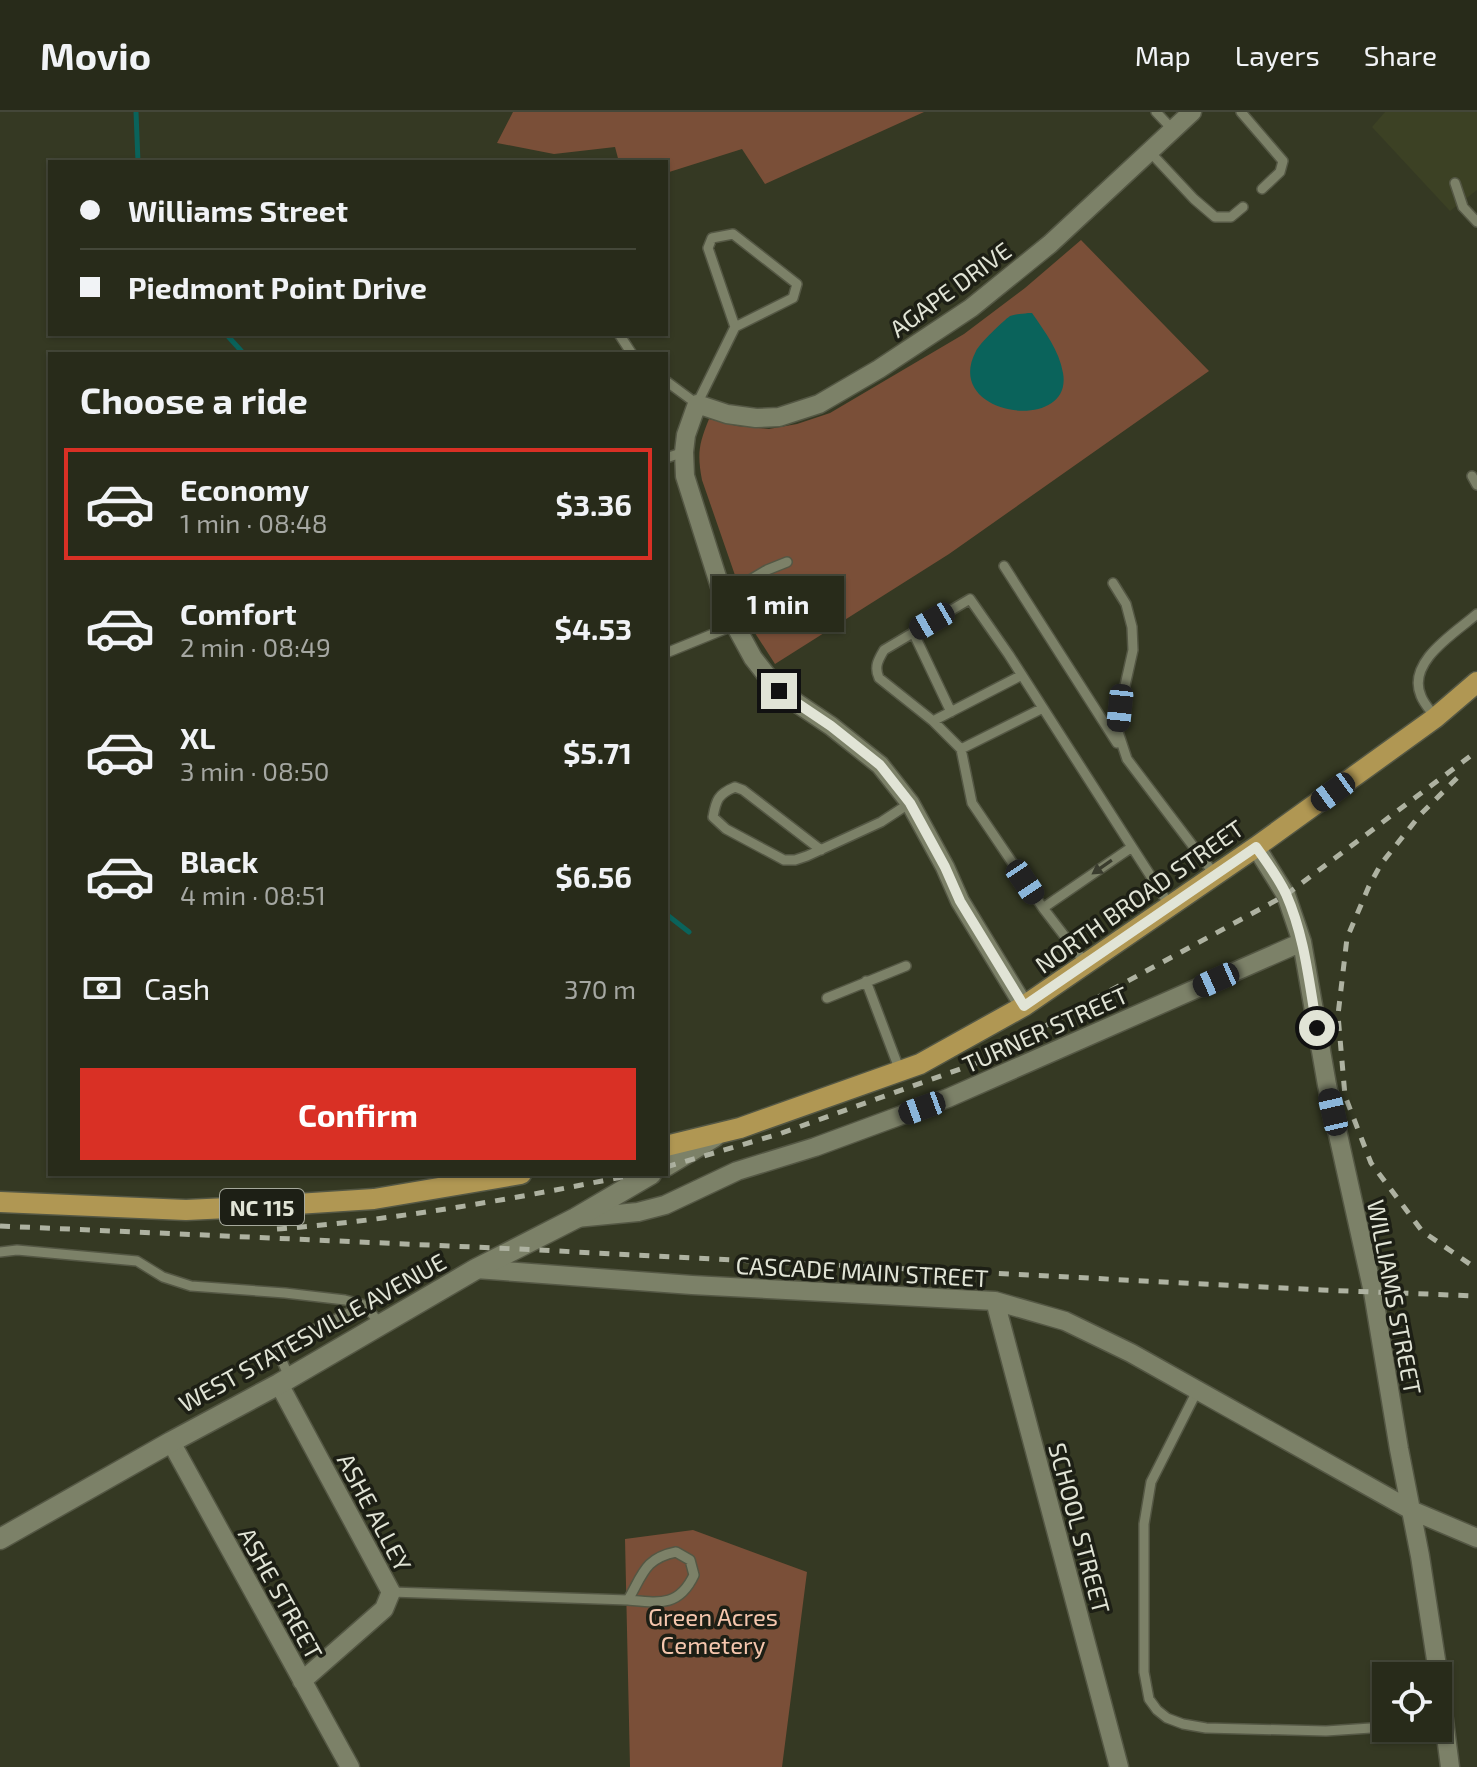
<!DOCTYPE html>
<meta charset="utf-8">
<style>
body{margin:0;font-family:"Exo 2",sans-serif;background:#343727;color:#f1f3f6;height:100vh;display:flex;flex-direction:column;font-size:30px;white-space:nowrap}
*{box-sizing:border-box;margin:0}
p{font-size:26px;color:#a5a7a2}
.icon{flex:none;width:44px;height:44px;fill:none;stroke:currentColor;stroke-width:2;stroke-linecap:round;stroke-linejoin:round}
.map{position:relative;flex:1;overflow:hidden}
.drawer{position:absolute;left:48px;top:240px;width:620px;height:824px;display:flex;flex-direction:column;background:#282b1a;border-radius:0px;box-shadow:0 2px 6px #0004,0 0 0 2px #444739}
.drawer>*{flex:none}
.banner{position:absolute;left:48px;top:48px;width:620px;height:176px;border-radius:0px;box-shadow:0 2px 6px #0004,0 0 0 2px #444739;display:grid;align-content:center;height:176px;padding:0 32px;background:#282b1a}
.fabs{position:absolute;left:1372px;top:1550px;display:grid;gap:16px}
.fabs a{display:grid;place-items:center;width:80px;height:80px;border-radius:0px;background:#282b1a;box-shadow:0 2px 6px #0004,0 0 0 2px #444739;font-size:40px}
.end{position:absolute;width:36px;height:36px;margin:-18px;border:10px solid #e1e4d6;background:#111;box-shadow:0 0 0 4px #111}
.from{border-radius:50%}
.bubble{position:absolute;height:56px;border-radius:0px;background:#282b1a;box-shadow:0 2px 6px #0004,0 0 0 2px #444739;font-size:26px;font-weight:700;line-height:56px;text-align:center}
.car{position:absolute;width:24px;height:48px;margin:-24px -12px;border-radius:10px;box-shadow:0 0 6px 2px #0007;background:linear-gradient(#222 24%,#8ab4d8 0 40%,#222 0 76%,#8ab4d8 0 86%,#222 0)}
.banner b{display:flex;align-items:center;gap:28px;height:76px;font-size:30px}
.banner b+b{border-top:2px solid #444739}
.banner i{width:20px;height:20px;background:#f1f3f6}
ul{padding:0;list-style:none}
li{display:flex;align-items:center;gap:24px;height:112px;margin:0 16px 12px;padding:0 16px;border:4px solid transparent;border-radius:0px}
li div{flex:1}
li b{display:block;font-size:30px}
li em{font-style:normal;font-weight:700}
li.selected{border-color:#d93025}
li>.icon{width:72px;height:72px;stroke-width:1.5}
h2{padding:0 32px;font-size:36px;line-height:96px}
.pay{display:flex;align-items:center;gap:20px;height:88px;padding:0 32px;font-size:30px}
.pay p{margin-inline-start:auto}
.cta{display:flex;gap:16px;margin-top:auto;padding:16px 32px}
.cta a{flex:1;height:92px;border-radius:0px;background:#d93025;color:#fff;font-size:32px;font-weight:700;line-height:92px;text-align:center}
header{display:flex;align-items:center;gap:48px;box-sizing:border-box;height:112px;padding:0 40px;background:#282b1a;border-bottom:2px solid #444739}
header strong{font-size:38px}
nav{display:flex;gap:44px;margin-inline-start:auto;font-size:28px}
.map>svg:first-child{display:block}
.built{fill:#3c4124}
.green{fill:#7a4f38}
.water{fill:#0a635b}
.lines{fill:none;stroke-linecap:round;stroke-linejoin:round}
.stream{stroke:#0a635b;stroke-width:5}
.service-casing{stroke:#545744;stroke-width:12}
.minor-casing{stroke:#545744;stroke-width:21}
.tertiary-casing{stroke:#545744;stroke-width:23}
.primary-casing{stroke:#545744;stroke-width:23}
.service{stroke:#7c8168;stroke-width:9}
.minor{stroke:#7c8168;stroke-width:18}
.tertiary{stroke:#7c8168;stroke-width:20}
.primary{stroke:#b09753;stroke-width:20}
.rail{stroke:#aeb2a1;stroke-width:5;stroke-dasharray:10 10;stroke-linecap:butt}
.oneway{fill:#3a3c2e}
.route{stroke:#e1e4d6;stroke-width:10}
.labels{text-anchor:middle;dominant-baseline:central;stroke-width:7;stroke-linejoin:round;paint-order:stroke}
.shield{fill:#1d1f15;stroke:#a6a99c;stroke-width:2}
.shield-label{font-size:22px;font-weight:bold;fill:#e1e4d6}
.street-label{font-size:24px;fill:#e1e4d6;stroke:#1d1f15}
.park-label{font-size:24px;fill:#f5c6ad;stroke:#1d1f15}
</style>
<header>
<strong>Movio</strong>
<nav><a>Map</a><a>Layers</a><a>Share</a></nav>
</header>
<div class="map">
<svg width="1477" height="1655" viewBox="0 0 1477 1655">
<rect width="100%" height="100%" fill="#353923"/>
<!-- built -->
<path class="built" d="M1385 0H1477V78L1450 99 1372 15Z"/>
<!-- green -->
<path class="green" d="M513 0H924L765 72 742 37 666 61V50H619L615 35 554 42 497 31Z
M1081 128 1209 259 949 442 775 552 755 521 702 368C697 341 699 332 709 307L737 314 769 317 797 312 830 301 964 222 1025 176Z
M693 1418 807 1460 782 1655H630L625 1427Z"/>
<!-- water -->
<path class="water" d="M1028 201H1032C1045 220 1059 238 1063 261 1074 322 941 305 976 239 980 231 1003 209 1010 204 1015 202 1023 202 1028 201Z"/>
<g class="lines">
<!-- stream -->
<path class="stream" d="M136 0 138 50
M226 222 244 242
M666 802 689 820"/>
<!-- service casing -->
<g class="service-casing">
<path id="service" d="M1156 0 1173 18
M1241 0 1283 49 1280 60 1262 77
M1150 40 1194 87 1215 105H1231L1243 95
M1455 71 1463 95 1477 110
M619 222 632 242
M666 269 697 292 735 215 708 136 712 126 733 122 797 172 793 186 735 215
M666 346 684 340
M1472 364 1477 373
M1004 454 1117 631
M1113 471 1126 492 1132 515 1133 538 1120 596 1118 620 1127 647 1215 763
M723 484 767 458 787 450
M913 520 951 600
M666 541 735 513
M1435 605C1431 599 1424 592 1421 584 1406 550 1455 521 1477 502
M933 609 1022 563
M961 637 1043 596
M821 738 743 678 735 675C718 682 716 688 713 705L726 717 784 748H795L807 744 881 710 910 691
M1043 796 1132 735 1170 794
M1086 852 1043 796 972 691 961 637 933 609 879 566C874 555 878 548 884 538L970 487 1009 543 1132 735
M866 869 900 959
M827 886 906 854
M0 1140 17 1138 137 1149 163 1165 191 1174 285 1181 345 1188 365 1193 380 1212
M289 1265 279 1242 280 1234 365 1193
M1197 1279 1151 1370 1144 1412V1560L1149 1587 1157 1598 1167 1606 1183 1612 1206 1616 1326 1619 1386 1615
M676 1440 690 1448 694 1463C679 1495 659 1491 628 1488 643 1462 645 1446 676 1440Z
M391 1480 628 1488"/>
</g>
<!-- minor casing -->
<g class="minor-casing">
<path id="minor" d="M1256 735 1286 783 1302 830 1327 973 1373 1180 1399 1337 1420 1444 1437 1554 1450 1655
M1024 894 960 789 945 755 910 691 880 653 831 614 779 579 753 546 735 513 723 484 685 364 684 340 686 323 697 292 727 302 756 306 779 305 819 292 879 257 971 196 1050 132 1192 0
M576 1106 638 1100 665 1093 737 1059 815 1035 948 986 1302 830
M476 1157 692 1173 995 1189 1065 1209 1131 1241 1411 1398 1477 1426
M995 1189 1119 1655
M279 1272 391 1480 384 1497 302 1569
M171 1330 350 1655"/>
</g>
<!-- tertiary casing -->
<g class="tertiary-casing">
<path id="tertiary" d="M666 1054 714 1025
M0 1427 171 1330 279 1272 476 1157 576 1106 651 1062"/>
</g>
<!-- primary casing -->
<g class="primary-casing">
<path id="primary" d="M666 1034 740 1016 920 952 1024 894 1256 735 1435 606 1477 570
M0 1090 186 1098 249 1095 374 1087 521 1062"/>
</g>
<!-- service -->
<use href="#service" class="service"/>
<!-- minor -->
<use href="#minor" class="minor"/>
<!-- tertiary -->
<use href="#tertiary" class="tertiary"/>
<!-- primary -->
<use href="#primary" class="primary"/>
<!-- rail -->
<path class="rail" d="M1457 666 1420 703 1381 752 1369 774 1347 826 1338 903 1345 984 1371 1051 1422 1119 1477 1157
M666 1055 779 1022 977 951 1286 783 1477 639
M0 1114 518 1137 1322 1178 1477 1184
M277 1117C398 1108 518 1086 637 1062"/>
</g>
<!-- one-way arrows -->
<defs><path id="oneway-solid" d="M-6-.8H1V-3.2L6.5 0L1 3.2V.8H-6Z" transform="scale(2)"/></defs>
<use class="oneway" href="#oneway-solid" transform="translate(1102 755) rotate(145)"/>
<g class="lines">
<!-- route -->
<path class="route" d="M779 579 831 614 880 653 910 691 945 755 960 789 1024 894 1256 735C1267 750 1278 765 1286 782 1305 825 1309 871 1317 916"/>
</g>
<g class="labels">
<!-- shield labels -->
<rect class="shield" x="220" y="1077" width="84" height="36" rx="6"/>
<g class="shield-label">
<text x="262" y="1095">NC 115</text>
</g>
<!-- street labels -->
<g class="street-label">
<text transform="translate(950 177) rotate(-36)">AGAPE DRIVE</text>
<text transform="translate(1139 784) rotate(-35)">NORTH BROAD STREET</text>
<text transform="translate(1045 917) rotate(-24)">TURNER STREET</text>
<text transform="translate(862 1159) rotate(3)">CASCADE MAIN STREET</text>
<text transform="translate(1395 1185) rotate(79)">WILLIAMS STREET</text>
<text transform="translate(312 1220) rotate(-29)">WEST STATESVILLE AVENUE</text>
<text transform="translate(375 1400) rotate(62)">ASHE ALLEY</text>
<text transform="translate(1080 1416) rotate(75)">SCHOOL STREET</text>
<text transform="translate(281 1481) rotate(61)">ASHE STREET</text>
</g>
<!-- park labels -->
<g class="park-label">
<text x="713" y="1504">Green Acres<tspan x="713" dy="28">Cemetery</tspan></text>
</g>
</g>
</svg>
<div class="fabs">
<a><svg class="icon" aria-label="locate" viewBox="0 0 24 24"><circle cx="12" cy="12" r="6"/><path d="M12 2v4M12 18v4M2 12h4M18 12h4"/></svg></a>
</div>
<i class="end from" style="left:1317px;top:916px"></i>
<i class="end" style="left:779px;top:579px"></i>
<div class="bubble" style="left:712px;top:464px;width:132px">1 min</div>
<i class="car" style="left:932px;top:509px;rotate:240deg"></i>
<i class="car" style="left:1120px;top:596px;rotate:186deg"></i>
<i class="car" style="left:1333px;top:680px;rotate:234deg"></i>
<i class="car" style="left:1025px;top:770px;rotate:146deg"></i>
<i class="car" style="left:1216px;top:868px;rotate:246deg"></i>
<i class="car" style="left:922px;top:996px;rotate:250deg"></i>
<i class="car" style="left:1333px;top:1000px;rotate:347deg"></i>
<div class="banner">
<b><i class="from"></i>Williams Street</b>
<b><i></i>Piedmont Point Drive</b>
</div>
<section class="drawer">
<h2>Choose a ride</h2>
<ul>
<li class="selected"><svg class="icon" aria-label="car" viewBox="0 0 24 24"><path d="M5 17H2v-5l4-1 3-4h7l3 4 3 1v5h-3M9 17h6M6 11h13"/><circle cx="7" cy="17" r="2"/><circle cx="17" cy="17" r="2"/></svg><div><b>Economy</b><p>1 min · 08:48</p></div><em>$3.36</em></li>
<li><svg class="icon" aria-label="car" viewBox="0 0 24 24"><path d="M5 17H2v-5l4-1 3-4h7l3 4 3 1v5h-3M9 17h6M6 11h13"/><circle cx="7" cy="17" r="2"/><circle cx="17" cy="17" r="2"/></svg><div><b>Comfort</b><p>2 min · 08:49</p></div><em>$4.53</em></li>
<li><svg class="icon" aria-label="car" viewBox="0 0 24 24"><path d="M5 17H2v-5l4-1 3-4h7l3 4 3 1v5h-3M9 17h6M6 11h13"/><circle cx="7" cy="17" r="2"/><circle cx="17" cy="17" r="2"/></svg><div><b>XL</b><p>3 min · 08:50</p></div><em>$5.71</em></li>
<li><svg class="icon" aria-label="car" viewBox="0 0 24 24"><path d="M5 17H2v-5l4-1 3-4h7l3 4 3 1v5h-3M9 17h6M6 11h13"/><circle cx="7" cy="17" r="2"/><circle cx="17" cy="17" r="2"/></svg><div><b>Black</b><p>4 min · 08:51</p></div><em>$6.56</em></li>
</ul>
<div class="pay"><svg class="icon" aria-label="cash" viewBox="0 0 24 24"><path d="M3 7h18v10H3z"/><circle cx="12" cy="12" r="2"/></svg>Cash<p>370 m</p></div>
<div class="cta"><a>Confirm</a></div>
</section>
</div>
